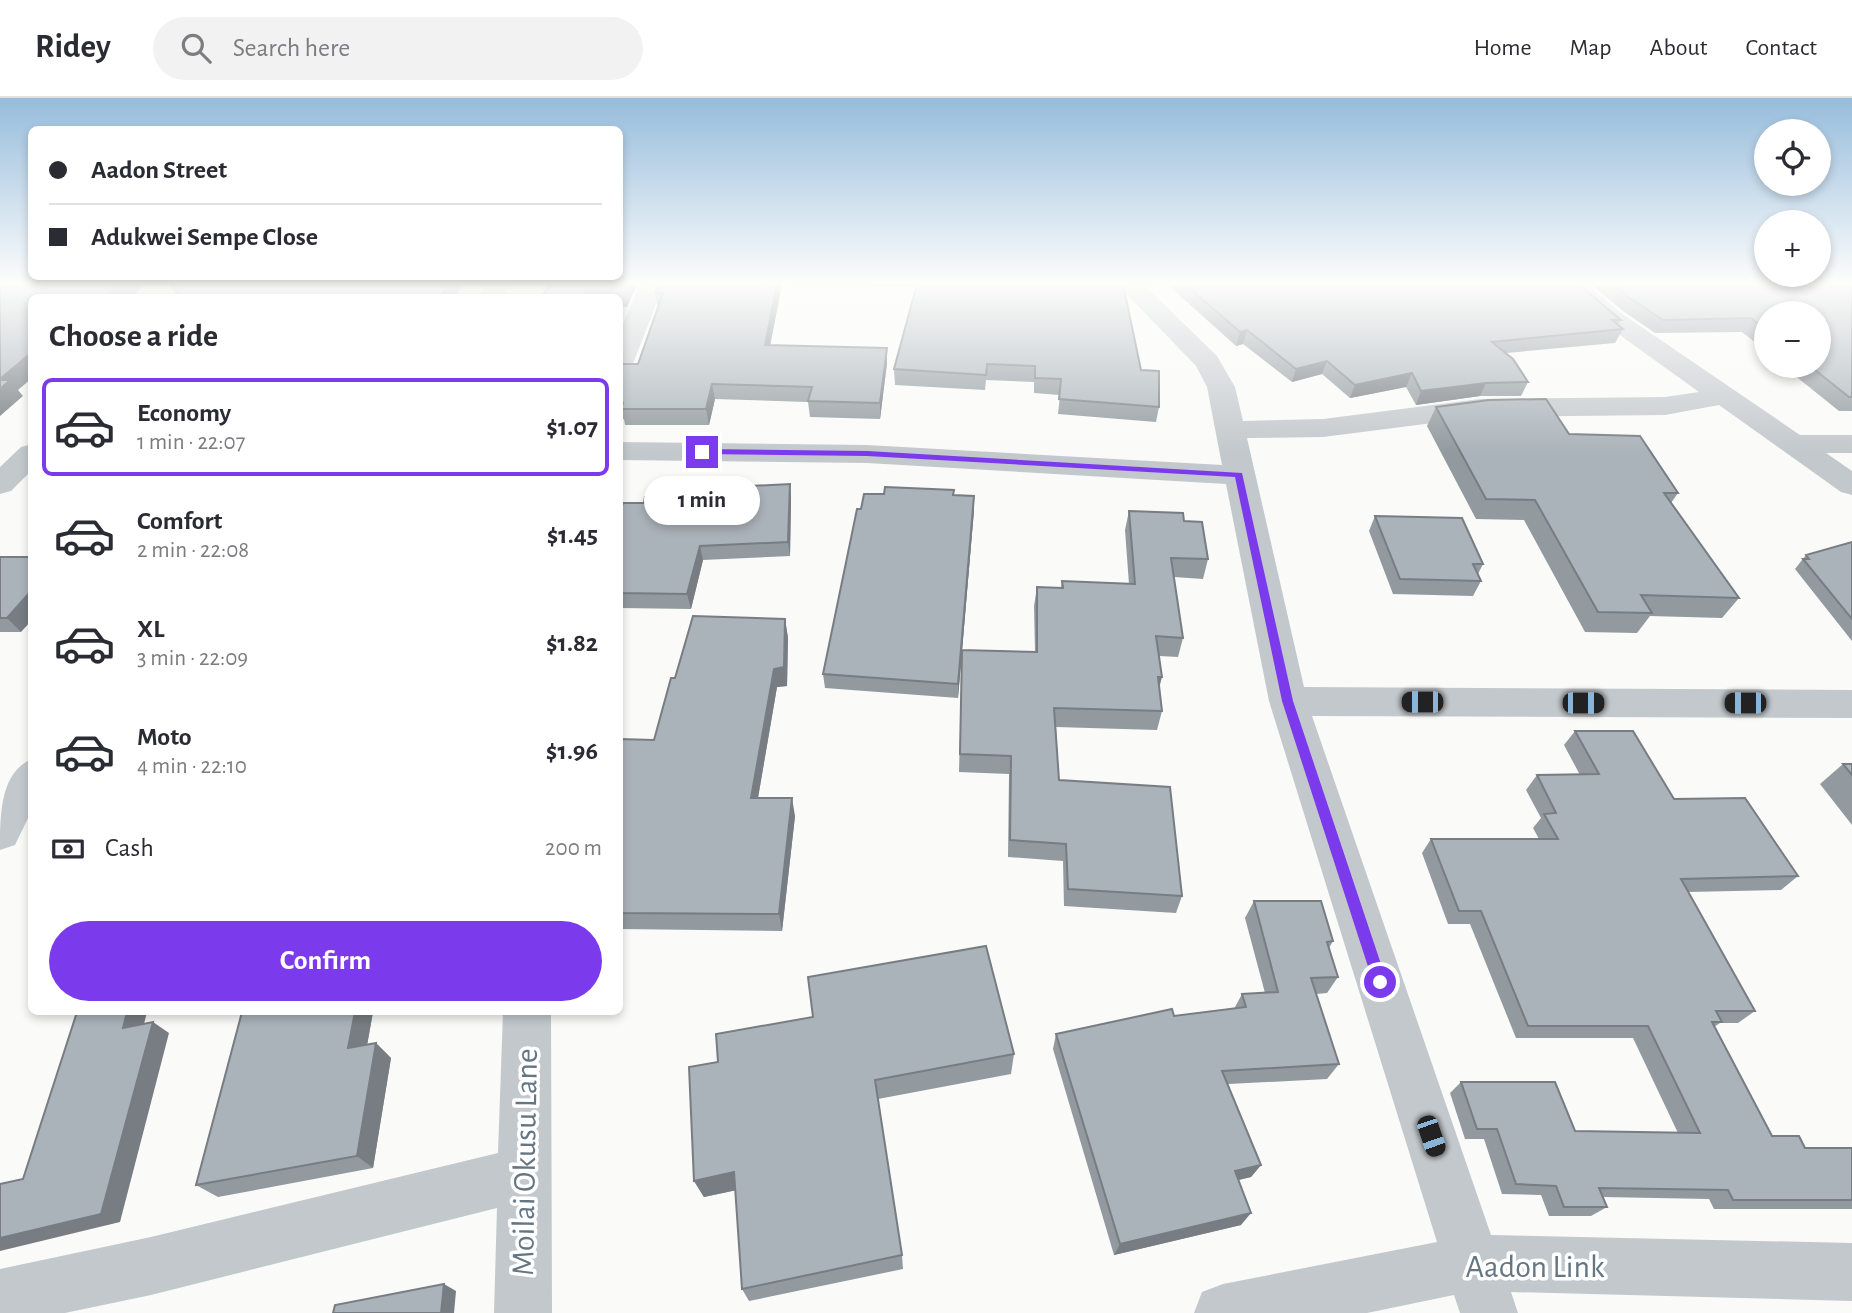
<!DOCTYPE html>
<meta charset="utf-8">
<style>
body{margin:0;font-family:"Alegreya Sans",sans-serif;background:#f2f2f3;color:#2b2b33;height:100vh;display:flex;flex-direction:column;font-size:26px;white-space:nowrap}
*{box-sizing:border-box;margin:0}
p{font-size:23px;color:#7c7c81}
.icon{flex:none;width:38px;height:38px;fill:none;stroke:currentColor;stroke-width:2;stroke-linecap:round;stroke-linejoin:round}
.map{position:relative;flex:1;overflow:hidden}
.details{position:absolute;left:28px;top:196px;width:595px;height:721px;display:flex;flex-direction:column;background:#fff;border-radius:10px;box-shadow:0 4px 10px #0003}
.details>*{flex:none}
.banner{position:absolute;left:28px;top:28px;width:595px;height:154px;border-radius:10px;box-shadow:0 4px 10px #0003;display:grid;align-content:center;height:154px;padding:0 21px;background:#fff}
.fabs{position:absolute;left:1754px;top:21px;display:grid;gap:14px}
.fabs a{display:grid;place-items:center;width:77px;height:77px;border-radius:50%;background:#fff;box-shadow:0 4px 10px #0003;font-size:35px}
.end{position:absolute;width:32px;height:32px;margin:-16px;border:9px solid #7c3aed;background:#fff;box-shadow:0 0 0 4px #fff}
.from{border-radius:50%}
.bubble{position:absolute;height:49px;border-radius:24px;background:#fff;box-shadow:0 4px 10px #0003;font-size:23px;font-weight:700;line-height:49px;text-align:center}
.car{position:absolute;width:21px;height:42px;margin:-21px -10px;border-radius:9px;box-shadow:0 0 5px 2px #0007;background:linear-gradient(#222 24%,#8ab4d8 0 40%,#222 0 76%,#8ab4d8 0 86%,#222 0)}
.banner b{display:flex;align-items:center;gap:24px;height:66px;font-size:26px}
.banner b+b{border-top:2px solid #e1e1e2}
.banner i{width:18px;height:18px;background:#2b2b33}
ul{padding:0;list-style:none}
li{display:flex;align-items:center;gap:21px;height:98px;margin:0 14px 10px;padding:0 7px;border:4px solid transparent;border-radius:10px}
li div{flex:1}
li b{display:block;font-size:26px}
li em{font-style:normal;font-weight:700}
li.current{border-color:#7c3aed}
li>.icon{width:63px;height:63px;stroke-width:1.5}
h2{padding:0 21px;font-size:32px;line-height:84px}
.pay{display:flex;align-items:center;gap:18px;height:77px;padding:0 21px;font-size:26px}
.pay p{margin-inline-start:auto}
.action{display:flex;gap:14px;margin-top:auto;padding:14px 21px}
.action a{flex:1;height:80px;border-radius:42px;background:#7c3aed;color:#fff;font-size:28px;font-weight:700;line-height:80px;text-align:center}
header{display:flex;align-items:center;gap:42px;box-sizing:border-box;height:98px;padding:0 35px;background:#fff;border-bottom:2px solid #e1e1e2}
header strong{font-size:33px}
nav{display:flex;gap:38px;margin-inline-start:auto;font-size:24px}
.search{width:490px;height:63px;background:#f2f2f3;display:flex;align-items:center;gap:18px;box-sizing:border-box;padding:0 24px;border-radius:38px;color:#7c7c81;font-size:26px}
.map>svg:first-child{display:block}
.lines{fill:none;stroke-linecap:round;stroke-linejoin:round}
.minor{fill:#c3c8cc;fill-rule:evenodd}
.wall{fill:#929a9f}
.shaded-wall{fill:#777d82}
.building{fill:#aab3b9;stroke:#777d82;stroke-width:2}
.route{fill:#7c3aed}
.labels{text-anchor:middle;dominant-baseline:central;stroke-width:7;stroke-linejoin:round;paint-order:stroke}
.near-street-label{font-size:32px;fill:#657683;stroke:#fff}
</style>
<header>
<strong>Ridey</strong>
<div class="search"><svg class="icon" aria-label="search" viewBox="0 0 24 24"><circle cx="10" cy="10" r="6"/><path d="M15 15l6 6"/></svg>Search here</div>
<nav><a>Home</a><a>Map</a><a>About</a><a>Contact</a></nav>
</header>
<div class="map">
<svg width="1852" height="1215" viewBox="0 0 1852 1215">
<rect width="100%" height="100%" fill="#fafaf8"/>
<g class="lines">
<!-- minor -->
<path class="minor" d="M486 186H510L504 200H479Z
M640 186H664L634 263 630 269 620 271V233Z
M1117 186H1143L1217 258 1235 289 1243 323 1323 321 1480 301 1665 299 1699 294 1603 225 1560 186H1587L1621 215 1800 337H1852V355H1826L1852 373V397L1841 394 1719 307 1665 317 1480 319 1323 339 1247 340 1304 589 1852 592V620L1312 618 1491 1137 1852 1145V1203L1511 1194 1518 1215H1460L1454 1197 1367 1215H1194L1202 1194 1223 1186 1437 1144 1269 603 1226 386 867 365 620 362V344L867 347 1222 367 1207 289 1196 268Z
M32 346V372L11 393 0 396V369L21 349Z
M32 661V712L15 747 0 752C0 717 0 674 32 661Z
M503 914H551L552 1215H494L497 1110 151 1197 65 1215H0V1171L151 1139 498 1055Z"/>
</g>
<!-- wall -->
<path class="wall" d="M170 186H462L455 200H178Z
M550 186H637L627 209H620V200H541Z
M658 186H1123L1141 272 1159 309 1156 324 1058 316 1060 297 1034 295V284L986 282 985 292 895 287 894 271 916 189 782 186 770 248 887 250V265L880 321 810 319 808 304 715 301 709 327H625L624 321H620V266H638L658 210 655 195Z
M1167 186H1578L1621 222 1618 227 1623 231 1615 245 1506 255 1528 284 1521 298H1480L1416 307 1406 289 1350 300 1322 276 1292 284 1243 246 1236 248Z
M1591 186H1852V313H1839L1783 268H1818L1766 215V253L1742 234 1655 235 1623 213Z
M1436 309 1569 336 1678 395 1671 405 1739 500 1722 520 1650 518 1637 535 1585 534 1524 422 1476 421 1427 328Z
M790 386 791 401 790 458 703 462 691 511 620 510V414L644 405 712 400Z
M954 397 974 412 958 600 825 590 823 576 861 411Z
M1129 413 1184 423 1208 461 1203 481 1174 479 1183 540 1178 559 1159 558V591L1162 613 1157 632 1056 629 1059 682 1182 798 1176 815 1064 808 1063 763 1008 759 1009 676 959 674 962 552 1035 554 1034 508 1037 489 1061 490 1062 483 1129 486 1125 432Z
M1375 418 1483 466 1478 476 1481 483 1473 498 1393 496 1369 433Z
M1852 444V543L1795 471 1806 457Z
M0 459 21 534H0Z
M785 521 788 540 787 588 777 589 758 700 795 718 782 833 620 831V641L654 642Z
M1575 633 1674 701 1798 778 1781 792 1688 794 1755 913 1738 925H1720L1714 929 1772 1038 1805 1050H1852V1111H1714L1709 1101 1603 1099 1607 1109 1591 1118H1549L1541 1097 1502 1096 1484 1041H1465L1450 995 1461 984 1575 1033 1678 1035 1633 940H1516L1470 826H1448L1422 755 1431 741H1539L1533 730 1541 720 1526 692 1537 677H1580L1564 647Z
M1843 666H1852V727L1820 686Z
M1254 803 1333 843 1329 850 1338 879 1327 895 1316 896 1339 966 1327 981 1228 986 1261 1067 1251 1079 1238 1082 1241 1127 1114 1157 1053 951 1056 936 1174 918 1234 911 1242 896 1265 895 1245 820Z
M242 914H373L367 947 376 945 391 960 373 1070 218 1099 196 1087Z
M1014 956 1011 976 878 1001 902 1157 903 1171 749 1203 742 1191 736 1092 704 1099 694 1083 689 969Z"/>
<!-- shaded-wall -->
<path class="shaded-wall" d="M119 186H145L131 200H105Z
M448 186H462L455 200H440Z
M628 186H637L627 209 624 194Z
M777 186H782L767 263 765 247Z
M1247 232 1243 246 1236 248 1240 234Z
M887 250V265L880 321V305Z
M32 254V280L18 292 23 298 0 318V281Z
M1327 263 1322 276 1292 284 1296 271Z
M1412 275 1406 289 1350 300 1355 287Z
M1486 285 1480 298 1416 307 1421 293Z
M712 286 715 301 709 327 706 311Z
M790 386 791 401 790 458 788 444Z
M974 398V412L958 600V586Z
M700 448 703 462 691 511 687 496Z
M32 492V522L21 534 7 520Z
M785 521 788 540 787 588 777 589 755 717 751 700 774 571Z
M1158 579H1162L1157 598Z
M792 700 795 718 782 833 779 816Z
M127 914H147L140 942 123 930Z
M355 914H373L364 965 348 950Z
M153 924 169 935 120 1124 0 1153V1140Z
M376 945 391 960 373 1070 357 1058Z
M1261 1067 1251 1079 1226 1085 1235 1073Z
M734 1074 742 1091 704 1099 694 1083Z
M1251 1115 1241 1127 1114 1157 1120 1146Z
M444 1186 456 1193 454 1215H441Z"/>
<!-- building -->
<path class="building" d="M0 186H119L105 200H32V254L0 281Z
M170 186H448L440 200H183Z
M550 186H628L624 194 587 193 584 200H541Z
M658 186H777L765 247 887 250 880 305 808 303 812 289 712 286 706 311H621L623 305H620V266H638L663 195H655Z
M917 186H1123L1141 272 1159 273V309L1059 301 1061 281 1035 280V268L987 266 986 277 894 271Z
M1185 186H1578L1621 222H1612L1623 231 1492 244 1513 261 1528 284 1486 285 1421 293 1412 275 1355 287 1327 263 1296 271 1247 232 1240 234Z
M1613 186H1852V299H1849L1810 268H1818V215H1766V232L1751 220 1663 222 1630 200Z
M0 282H10L0 291Z
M1546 301 1569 336 1640 338 1678 395H1664L1739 500 1641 497 1652 515 1598 514 1535 402 1486 401 1436 309 1489 302Z
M790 386 788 444 700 448 687 496 620 495V414L623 405H644L645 399 712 400 713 390Z
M885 389 954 392 953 397 974 398 958 586 823 576 857 411H861L864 396H884Z
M1129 413 1183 415 1184 423 1202 424 1208 461 1171 460 1183 540 1156 538 1162 579H1158L1162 613 1054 610 1059 682 1170 689 1182 798 1068 791 1066 746 1010 742 1011 658 960 656 962 552 1037 554V489L1063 490 1062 483 1135 486Z
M1375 418 1462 420 1483 466H1473L1481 483 1400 481Z
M1852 444V521L1803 461H1809L1806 457Z
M0 459H32V492L7 520H0Z
M693 518 785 521 784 569 774 571 751 700H792L779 816 620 815V641L654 642 671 580H675Z
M1575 633H1633L1674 701 1745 700 1798 778 1681 781 1755 913H1716L1722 924H1712L1772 1038H1799L1805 1050H1852V1102H1733L1728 1092 1599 1090 1607 1109H1564L1556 1088 1516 1086 1497 1031H1477L1461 984H1555L1575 1033 1700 1035 1648 928H1528L1481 813H1459L1431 741H1558L1544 716 1556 715 1537 677 1599 676Z
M1843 666H1852V677Z
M1254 803H1321L1333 843 1327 844 1338 879 1311 880 1339 966 1222 973 1261 1067 1235 1073 1251 1115 1120 1146 1056 936 1172 911 1174 918 1246 909 1242 896 1278 894Z
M986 848 1014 956 875 982 902 1157 742 1191 734 1074 694 1083 689 969 718 964 716 936 813 919 808 879Z
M77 914H127L123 930 153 924 101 1116 0 1140V1086L23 1081Z
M242 914H355L348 950 376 945 357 1058 196 1087Z
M444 1186 441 1215H333L335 1207Z"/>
<!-- sky -->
<linearGradient id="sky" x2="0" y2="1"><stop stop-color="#96bcdc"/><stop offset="0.52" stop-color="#fdfdfc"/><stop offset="1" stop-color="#fdfdfc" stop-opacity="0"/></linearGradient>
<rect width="1852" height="356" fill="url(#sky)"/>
<!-- route -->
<path class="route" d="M702 351 867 353 1242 375 1293 603 1387 884 1385 889H1375L1373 884 1282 603 1235 379 867 358 699 356V352Z"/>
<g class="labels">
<!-- near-street labels -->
<g class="near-street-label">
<text transform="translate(525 1064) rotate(-89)">Moilai Okusu Lane</text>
<text x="1535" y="1169">Aadon Link</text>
</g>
</g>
</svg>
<div class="fabs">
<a><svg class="icon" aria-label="locate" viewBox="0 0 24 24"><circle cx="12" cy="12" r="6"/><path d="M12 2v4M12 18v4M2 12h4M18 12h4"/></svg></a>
<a>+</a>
<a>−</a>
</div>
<i class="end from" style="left:1380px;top:884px"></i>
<i class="end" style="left:702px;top:354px"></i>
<div class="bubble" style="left:644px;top:378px;width:116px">1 min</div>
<i class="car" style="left:1422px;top:604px;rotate:270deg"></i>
<i class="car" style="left:1583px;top:605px;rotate:90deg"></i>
<i class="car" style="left:1745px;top:605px;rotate:270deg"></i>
<i class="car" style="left:1431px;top:1038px;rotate:161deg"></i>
<div class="banner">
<b><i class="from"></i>Aadon Street</b>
<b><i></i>Adukwei Sempe Close</b>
</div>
<section class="details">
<h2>Choose a ride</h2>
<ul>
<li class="current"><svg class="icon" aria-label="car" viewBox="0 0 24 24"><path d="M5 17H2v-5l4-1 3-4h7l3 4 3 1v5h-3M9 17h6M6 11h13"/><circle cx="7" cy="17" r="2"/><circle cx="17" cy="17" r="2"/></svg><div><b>Economy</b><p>1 min · 22:07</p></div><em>$1.07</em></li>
<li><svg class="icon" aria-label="car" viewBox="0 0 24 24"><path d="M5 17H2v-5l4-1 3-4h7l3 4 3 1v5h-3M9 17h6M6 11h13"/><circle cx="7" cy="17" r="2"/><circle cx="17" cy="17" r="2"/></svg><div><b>Comfort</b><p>2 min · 22:08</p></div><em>$1.45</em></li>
<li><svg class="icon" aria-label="car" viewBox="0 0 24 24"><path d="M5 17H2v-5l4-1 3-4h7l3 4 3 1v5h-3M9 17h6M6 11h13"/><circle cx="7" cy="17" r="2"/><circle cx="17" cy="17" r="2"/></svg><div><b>XL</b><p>3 min · 22:09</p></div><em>$1.82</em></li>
<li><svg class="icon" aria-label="car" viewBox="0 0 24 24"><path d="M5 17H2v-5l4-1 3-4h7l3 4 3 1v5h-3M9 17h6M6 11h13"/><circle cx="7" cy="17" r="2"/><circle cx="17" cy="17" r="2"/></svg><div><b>Moto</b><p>4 min · 22:10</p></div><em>$1.96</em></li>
</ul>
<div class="pay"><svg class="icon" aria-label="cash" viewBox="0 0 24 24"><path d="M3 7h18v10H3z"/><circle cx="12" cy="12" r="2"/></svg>Cash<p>200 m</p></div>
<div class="action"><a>Confirm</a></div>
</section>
</div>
